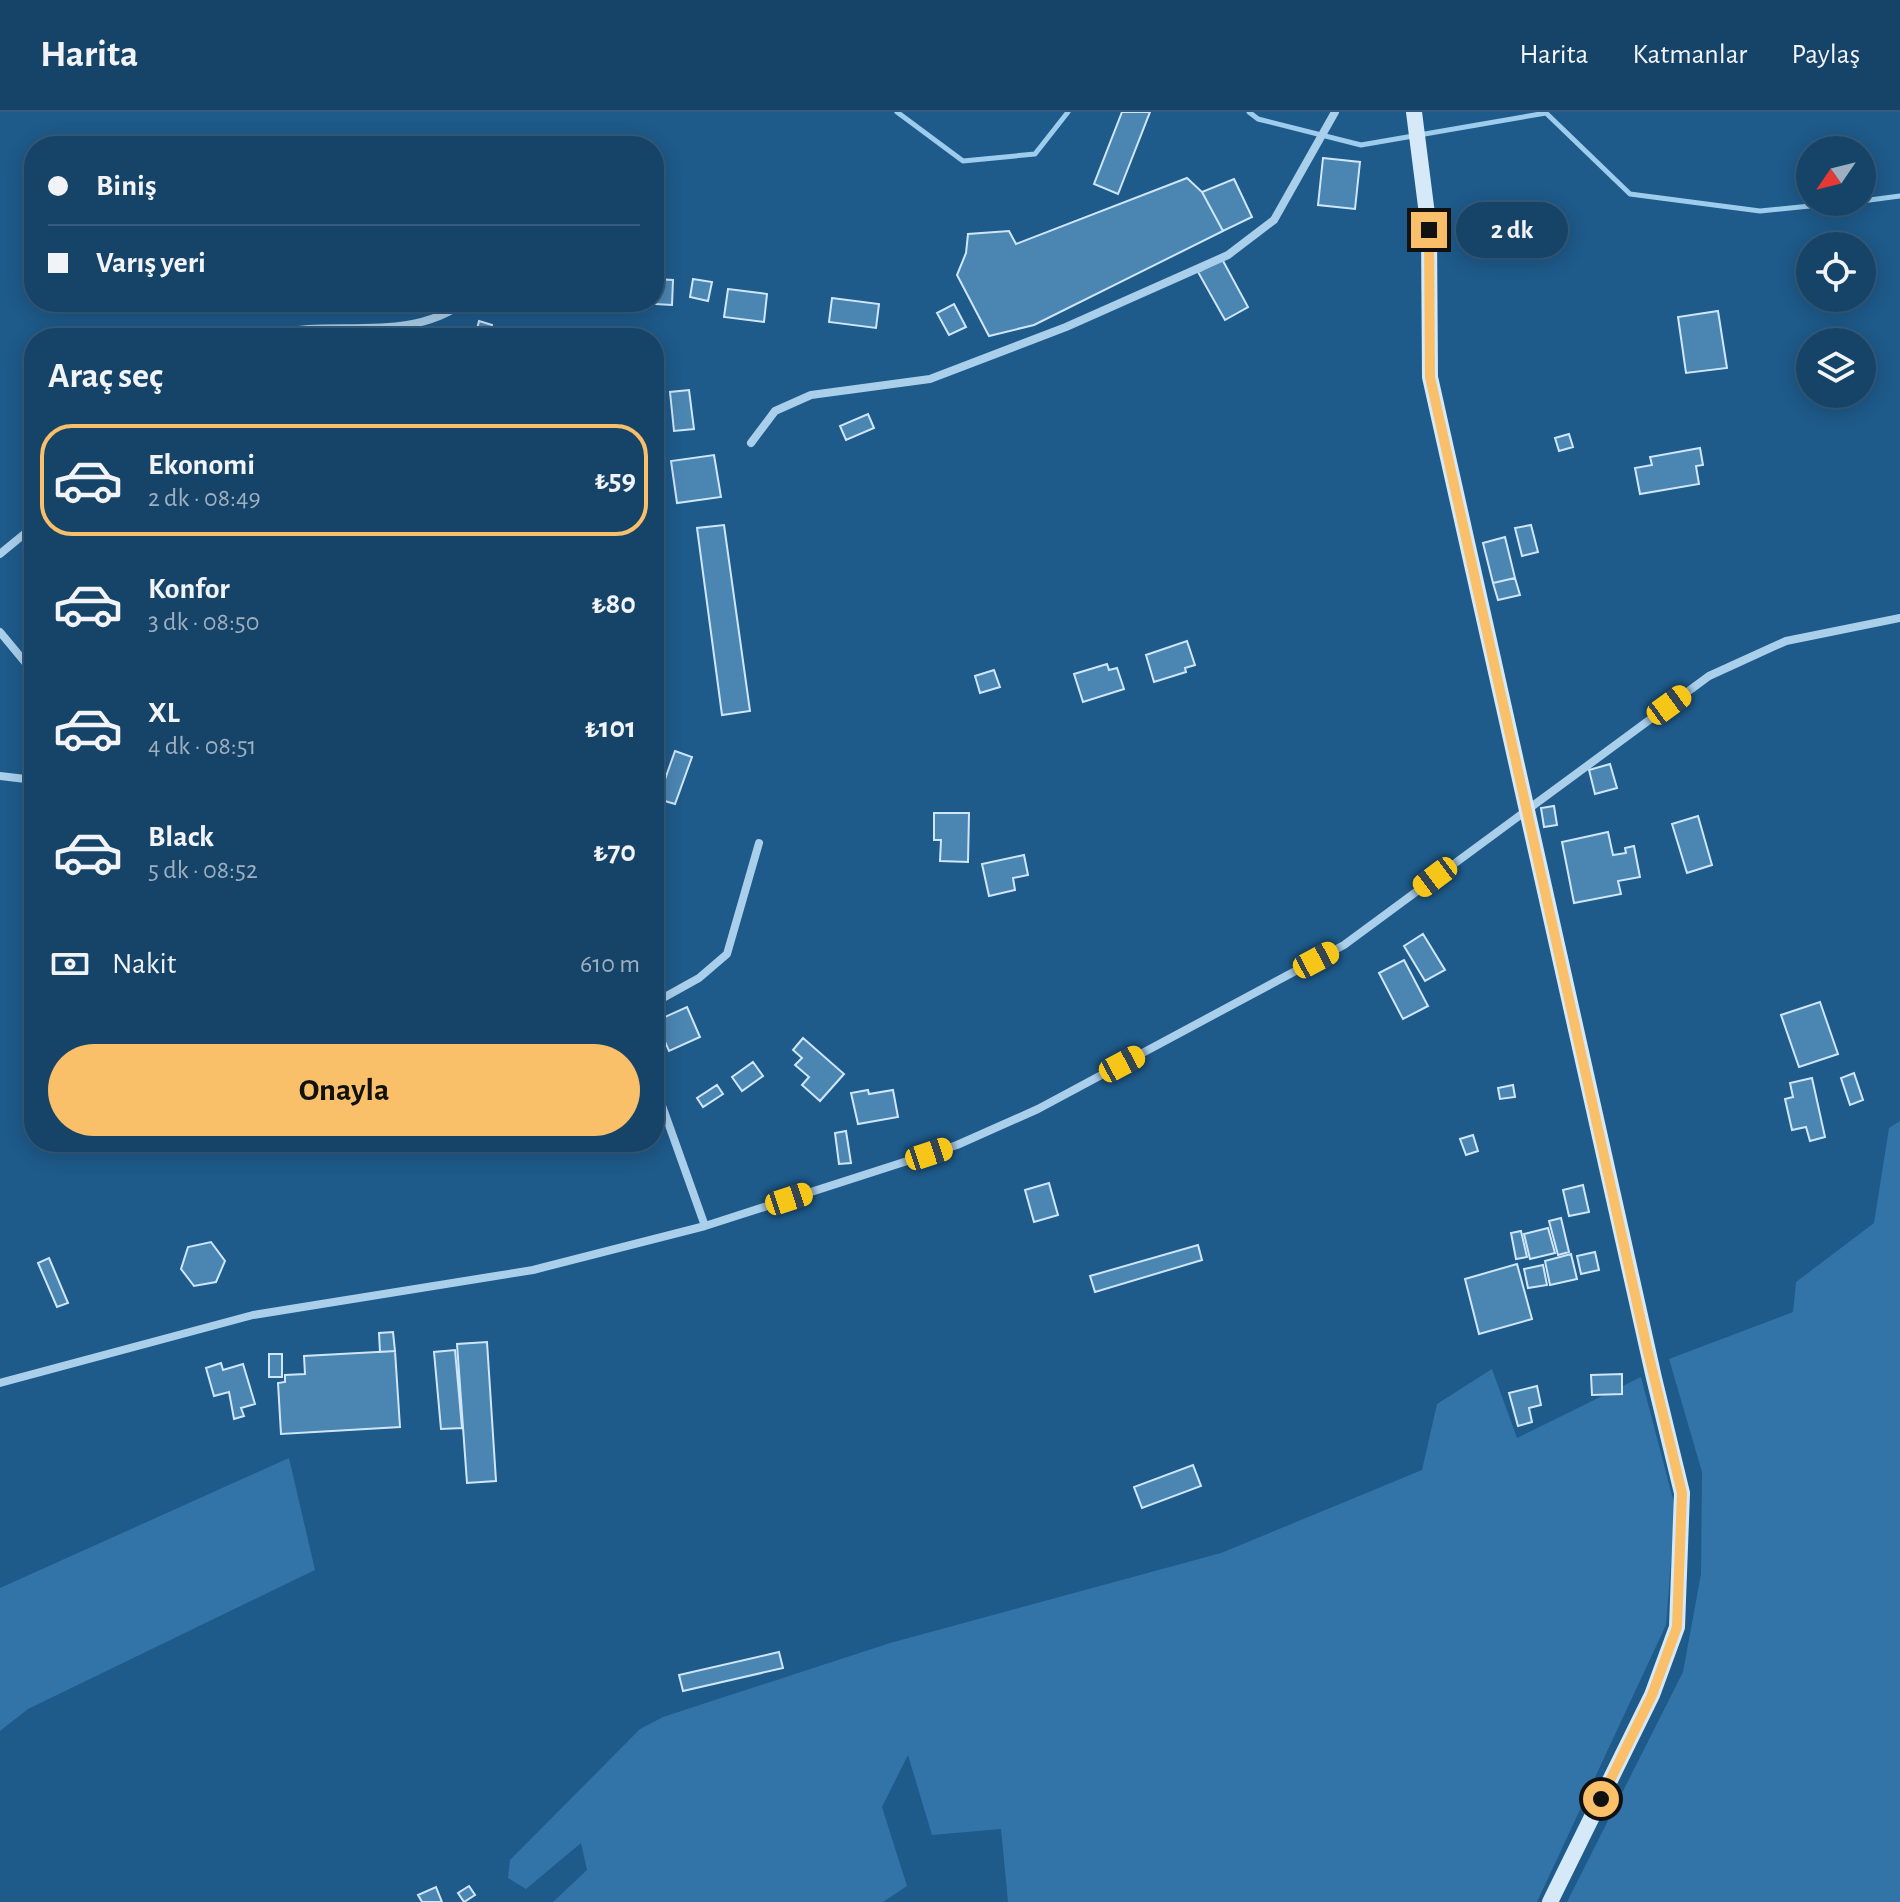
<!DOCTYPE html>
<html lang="tr">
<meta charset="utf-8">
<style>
body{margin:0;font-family:"Alegreya Sans",sans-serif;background:#1f4b6e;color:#f1f3f6;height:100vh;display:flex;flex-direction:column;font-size:30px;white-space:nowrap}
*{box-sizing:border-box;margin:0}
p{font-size:26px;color:#9eb0c0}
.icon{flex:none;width:44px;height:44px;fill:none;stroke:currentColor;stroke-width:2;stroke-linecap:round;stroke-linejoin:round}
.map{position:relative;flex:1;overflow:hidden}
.panel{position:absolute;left:24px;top:216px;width:640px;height:824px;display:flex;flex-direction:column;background:#164468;border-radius:32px;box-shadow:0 4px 20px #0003,0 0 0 2px #355c7c}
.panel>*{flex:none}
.hud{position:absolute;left:24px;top:24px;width:640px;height:176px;border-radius:32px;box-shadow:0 4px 20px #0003,0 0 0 2px #355c7c;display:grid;align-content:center;height:176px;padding:0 24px;background:#164468}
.needle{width:52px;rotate:235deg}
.buttons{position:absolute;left:1796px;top:24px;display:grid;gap:16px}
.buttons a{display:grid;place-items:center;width:80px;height:80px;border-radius:50%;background:#164468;box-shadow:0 4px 20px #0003,0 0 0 2px #355c7c;font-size:40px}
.end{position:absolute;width:36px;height:36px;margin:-18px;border:10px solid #fabf69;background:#111;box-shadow:0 0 0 4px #111}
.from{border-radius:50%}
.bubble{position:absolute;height:56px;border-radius:28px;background:#164468;box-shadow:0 4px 20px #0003,0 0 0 2px #355c7c;font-size:26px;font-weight:700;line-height:56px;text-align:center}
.car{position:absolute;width:24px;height:48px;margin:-24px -12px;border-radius:10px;box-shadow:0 0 6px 2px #0007;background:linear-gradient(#f5c518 24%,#345 0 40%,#f5c518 0 76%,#345 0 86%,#f5c518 0)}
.hud b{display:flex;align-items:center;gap:28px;height:76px;font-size:30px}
.hud b+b{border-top:2px solid #355c7c}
.hud i{width:20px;height:20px;background:#f1f3f6}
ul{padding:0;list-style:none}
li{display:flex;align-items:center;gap:24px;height:112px;margin:0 16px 12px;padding:0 8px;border:4px solid transparent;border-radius:32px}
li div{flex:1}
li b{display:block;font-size:30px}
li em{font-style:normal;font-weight:700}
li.current{border-color:#fabf69}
li>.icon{width:72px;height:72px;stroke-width:1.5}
h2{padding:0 24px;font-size:36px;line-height:96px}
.pay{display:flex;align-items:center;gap:20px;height:88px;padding:0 24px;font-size:30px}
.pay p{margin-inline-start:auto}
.button{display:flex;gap:16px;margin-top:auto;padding:16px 24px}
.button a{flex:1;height:92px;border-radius:48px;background:#fabf69;color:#111;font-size:32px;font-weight:700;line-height:92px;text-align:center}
header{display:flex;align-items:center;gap:48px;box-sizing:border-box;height:112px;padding:0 40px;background:#164468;border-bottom:2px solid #355c7c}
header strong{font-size:38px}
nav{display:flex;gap:44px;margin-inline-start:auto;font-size:28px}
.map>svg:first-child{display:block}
.green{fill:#3274a7}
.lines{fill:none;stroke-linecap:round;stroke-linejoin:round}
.stream{stroke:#9dcced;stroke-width:5}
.building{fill:#4b86b3;stroke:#cfe6f8;stroke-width:2}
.street{stroke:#aacfeb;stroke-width:8}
.secondary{stroke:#d5e9f9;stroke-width:16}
.route{stroke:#fabf69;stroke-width:10}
</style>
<header>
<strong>Harita</strong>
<nav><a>Harita</a><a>Katmanlar</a><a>Paylaş</a></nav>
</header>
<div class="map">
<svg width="1900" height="1790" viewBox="0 0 1900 1790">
<rect width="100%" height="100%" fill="#1e5a8a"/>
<!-- green -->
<path class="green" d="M1900 1009V1790H1567L1683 1560 1701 1462 1702 1360 1669 1247 1793 1200 1796 1170 1874 1111 1889 1016Z
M1492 1257 1517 1326 1641 1265 1675 1395 1666 1513 1537 1790H1008L1001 1717 932 1723 908 1643 882 1695 907 1774 883 1790H553L587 1758 581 1731 526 1777 508 1766 510 1748 640 1617 663 1605 890 1531 1221 1441 1422 1358 1437 1292Z
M289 1346 315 1458 28 1597 0 1619V1476Z"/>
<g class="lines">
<!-- stream -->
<path class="stream" d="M897 0 963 49 1035 42 1068 0
M1249 0 1258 7 1361 33 1546 1 1630 82 1760 99 1849 90
M1862 89 1900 84"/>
</g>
<!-- building -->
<path class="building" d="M1122 0H1150L1118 82 1094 72Z
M1323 46 1360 50 1355 97 1318 93Z
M1187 66 1202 80 1223 119 1034 213 989 224 957 163 966 141 968 122 1009 119 1016 132Z
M1234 67 1252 105 1223 119 1202 80Z
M1222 147 1248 195 1225 208 1198 160Z
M654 167 673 168 672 193 637 191 654 190Z
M693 167 712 170 708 189 690 185Z
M728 177 767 182 764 210 724 205Z
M832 186 879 192 876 216 829 210Z
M954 192 966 215 949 223 937 201Z
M1718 199 1727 256 1686 261 1678 205Z
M479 209 492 213 489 226 475 225Z
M689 278 694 317 674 319 670 280Z
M868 302 874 316 846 328 840 314Z
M1569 322 1573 335 1559 339 1555 326Z
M1700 336 1703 353 1696 354 1699 372 1640 382 1635 356 1652 353 1650 345Z
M714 343 721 385 677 391 671 349Z
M724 413 750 599 722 603 697 416Z
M1531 413 1538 440 1522 444 1515 416Z
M1505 425 1515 466 1493 471 1483 431Z
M1515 466 1520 483 1498 488 1493 471Z
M1187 529 1195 553 1185 556 1186 560 1154 570 1146 543Z
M1107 552 1109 558 1117 556 1124 577 1083 590 1074 562Z
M994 558 1000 575 980 581 975 564Z
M675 639 692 645 675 692 658 687Z
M1610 652 1617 676 1595 682 1589 658Z
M1554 694 1557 713 1544 715 1541 696Z
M934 701H969L968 750 940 749 941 728H934Z
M1698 704 1712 753 1687 761 1672 712Z
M1608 720 1613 743 1626 741 1625 736 1634 734 1640 765 1618 769 1621 782 1574 791 1562 730Z
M1024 743 1028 763 1013 766 1015 778 989 784 982 752Z
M1423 822 1445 858 1425 869 1404 834Z
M1404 848 1428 894 1403 907 1379 861Z
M1820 890 1838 942 1799 955 1781 903Z
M687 895 700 925 669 939 656 909Z
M803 926 844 962 820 989 802 973 809 965 795 953 802 946 793 938Z
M753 950 763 964 742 979 732 965Z
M1854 961 1863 988 1850 993 1841 966Z
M1812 966 1825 1025 1810 1029 1806 1015 1792 1018 1785 987 1793 985 1790 971Z
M717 973 723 982 703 995 697 986Z
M1513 973 1515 985 1500 987 1498 976Z
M868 978 869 982 893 978 898 1005 858 1012 851 981Z
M846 1019 851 1051 839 1052 835 1021Z
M1473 1023 1478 1039 1466 1043 1460 1027Z
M1049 1071 1058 1103 1034 1110 1025 1078Z
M1583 1073 1589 1100 1569 1104 1563 1078Z
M1561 1106 1569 1140 1558 1143 1549 1109Z
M1548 1116 1555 1141 1530 1147 1524 1122Z
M1521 1119 1527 1145 1516 1147 1511 1121Z
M211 1130 225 1149 216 1170 194 1174 181 1157 188 1135Z
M1198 1133 1202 1148 1095 1180 1090 1164Z
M1595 1140 1599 1158 1581 1162 1577 1144Z
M1571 1142 1577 1167 1550 1173 1545 1149Z
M49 1146 68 1191 57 1195 38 1151Z
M1517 1152 1532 1207 1479 1222 1465 1167Z
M1543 1153 1547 1173 1528 1176 1524 1157Z
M393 1220 395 1239 380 1240 379 1221Z
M487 1230 496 1369 467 1371 457 1232Z
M455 1238 462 1316 441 1317 434 1240Z
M395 1239 400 1315 281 1322 278 1271 285 1270V1263L305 1262 304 1244Z
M269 1242H282V1265H269Z
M221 1251 223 1258 243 1252 255 1292 241 1296 244 1304 234 1307 229 1280 214 1284 206 1256Z
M1622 1262V1282L1592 1283 1591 1263Z
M1537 1274 1541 1293 1529 1296 1532 1310 1518 1314 1509 1281Z
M1193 1353 1201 1374 1142 1396 1134 1375Z
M779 1540 783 1556 683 1579 679 1563Z
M469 1774 475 1783 464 1790 458 1781Z
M436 1775 442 1790H422L418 1783Z"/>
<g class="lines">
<!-- street -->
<path class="street" d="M252 226C270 223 289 218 308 217 360 214 419 224 464 190
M751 331 775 299 811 283 930 267 1066 215 1228 143 1274 108 1335 0
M0 442 34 414
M0 520 34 561
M0 664 34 668
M654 891 699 866 727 842 759 731
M654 971 705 1114
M0 1271 253 1203 533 1158 705 1114 957 1033 1038 997 1344 833 1709 564 1786 529 1900 506"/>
<!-- secondary -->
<path class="secondary" d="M1414 0 1429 118 1430 265 1654 1266 1682 1381 1677 1515 1652 1583 1550 1790"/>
</g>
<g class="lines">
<!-- route -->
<path class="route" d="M1429 118 1430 265 1647 1236 1682 1381 1677 1515 1652 1583 1601 1687"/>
</g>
</svg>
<div class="buttons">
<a><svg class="needle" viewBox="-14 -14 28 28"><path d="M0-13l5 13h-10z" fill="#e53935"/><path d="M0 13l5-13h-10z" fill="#9eb0c0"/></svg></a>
<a><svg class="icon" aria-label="locate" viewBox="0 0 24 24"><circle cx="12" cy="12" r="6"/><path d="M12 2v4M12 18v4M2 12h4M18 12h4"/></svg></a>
<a><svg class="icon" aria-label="layers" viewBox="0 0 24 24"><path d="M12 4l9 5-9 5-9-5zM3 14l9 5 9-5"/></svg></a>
</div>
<i class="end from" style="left:1601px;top:1687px"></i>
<i class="end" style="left:1429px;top:118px"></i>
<div class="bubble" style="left:1456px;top:90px;width:112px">2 dk</div>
<i class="car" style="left:1669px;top:593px;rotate:54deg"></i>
<i class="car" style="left:1435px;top:765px;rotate:233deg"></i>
<i class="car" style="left:1316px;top:848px;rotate:62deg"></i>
<i class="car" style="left:1122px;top:952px;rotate:62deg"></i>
<i class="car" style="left:929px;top:1042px;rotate:72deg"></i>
<i class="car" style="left:789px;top:1087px;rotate:72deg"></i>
<div class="hud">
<b><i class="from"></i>Biniş</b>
<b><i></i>Varış yeri</b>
</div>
<section class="panel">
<h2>Araç seç</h2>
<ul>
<li class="current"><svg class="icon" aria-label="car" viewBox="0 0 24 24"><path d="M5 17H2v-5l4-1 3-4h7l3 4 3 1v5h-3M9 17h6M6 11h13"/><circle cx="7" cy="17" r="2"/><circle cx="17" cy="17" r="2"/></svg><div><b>Ekonomi</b><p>2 dk · 08:49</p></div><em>₺59</em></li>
<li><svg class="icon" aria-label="car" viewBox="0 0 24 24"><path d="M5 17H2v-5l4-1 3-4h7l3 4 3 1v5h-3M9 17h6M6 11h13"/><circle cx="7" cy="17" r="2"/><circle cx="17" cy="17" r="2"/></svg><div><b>Konfor</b><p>3 dk · 08:50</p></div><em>₺80</em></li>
<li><svg class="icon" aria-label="car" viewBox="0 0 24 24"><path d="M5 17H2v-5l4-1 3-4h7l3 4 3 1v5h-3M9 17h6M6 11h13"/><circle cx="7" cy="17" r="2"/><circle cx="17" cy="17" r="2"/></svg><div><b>XL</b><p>4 dk · 08:51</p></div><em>₺101</em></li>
<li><svg class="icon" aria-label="car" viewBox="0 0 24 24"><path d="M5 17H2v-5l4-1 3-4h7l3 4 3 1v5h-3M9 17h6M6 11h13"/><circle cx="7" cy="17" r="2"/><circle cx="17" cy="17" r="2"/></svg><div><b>Black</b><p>5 dk · 08:52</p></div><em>₺70</em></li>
</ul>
<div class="pay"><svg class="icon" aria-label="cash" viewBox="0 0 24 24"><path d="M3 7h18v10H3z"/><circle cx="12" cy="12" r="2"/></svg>Nakit<p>610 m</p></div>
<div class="button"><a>Onayla</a></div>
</section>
</div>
